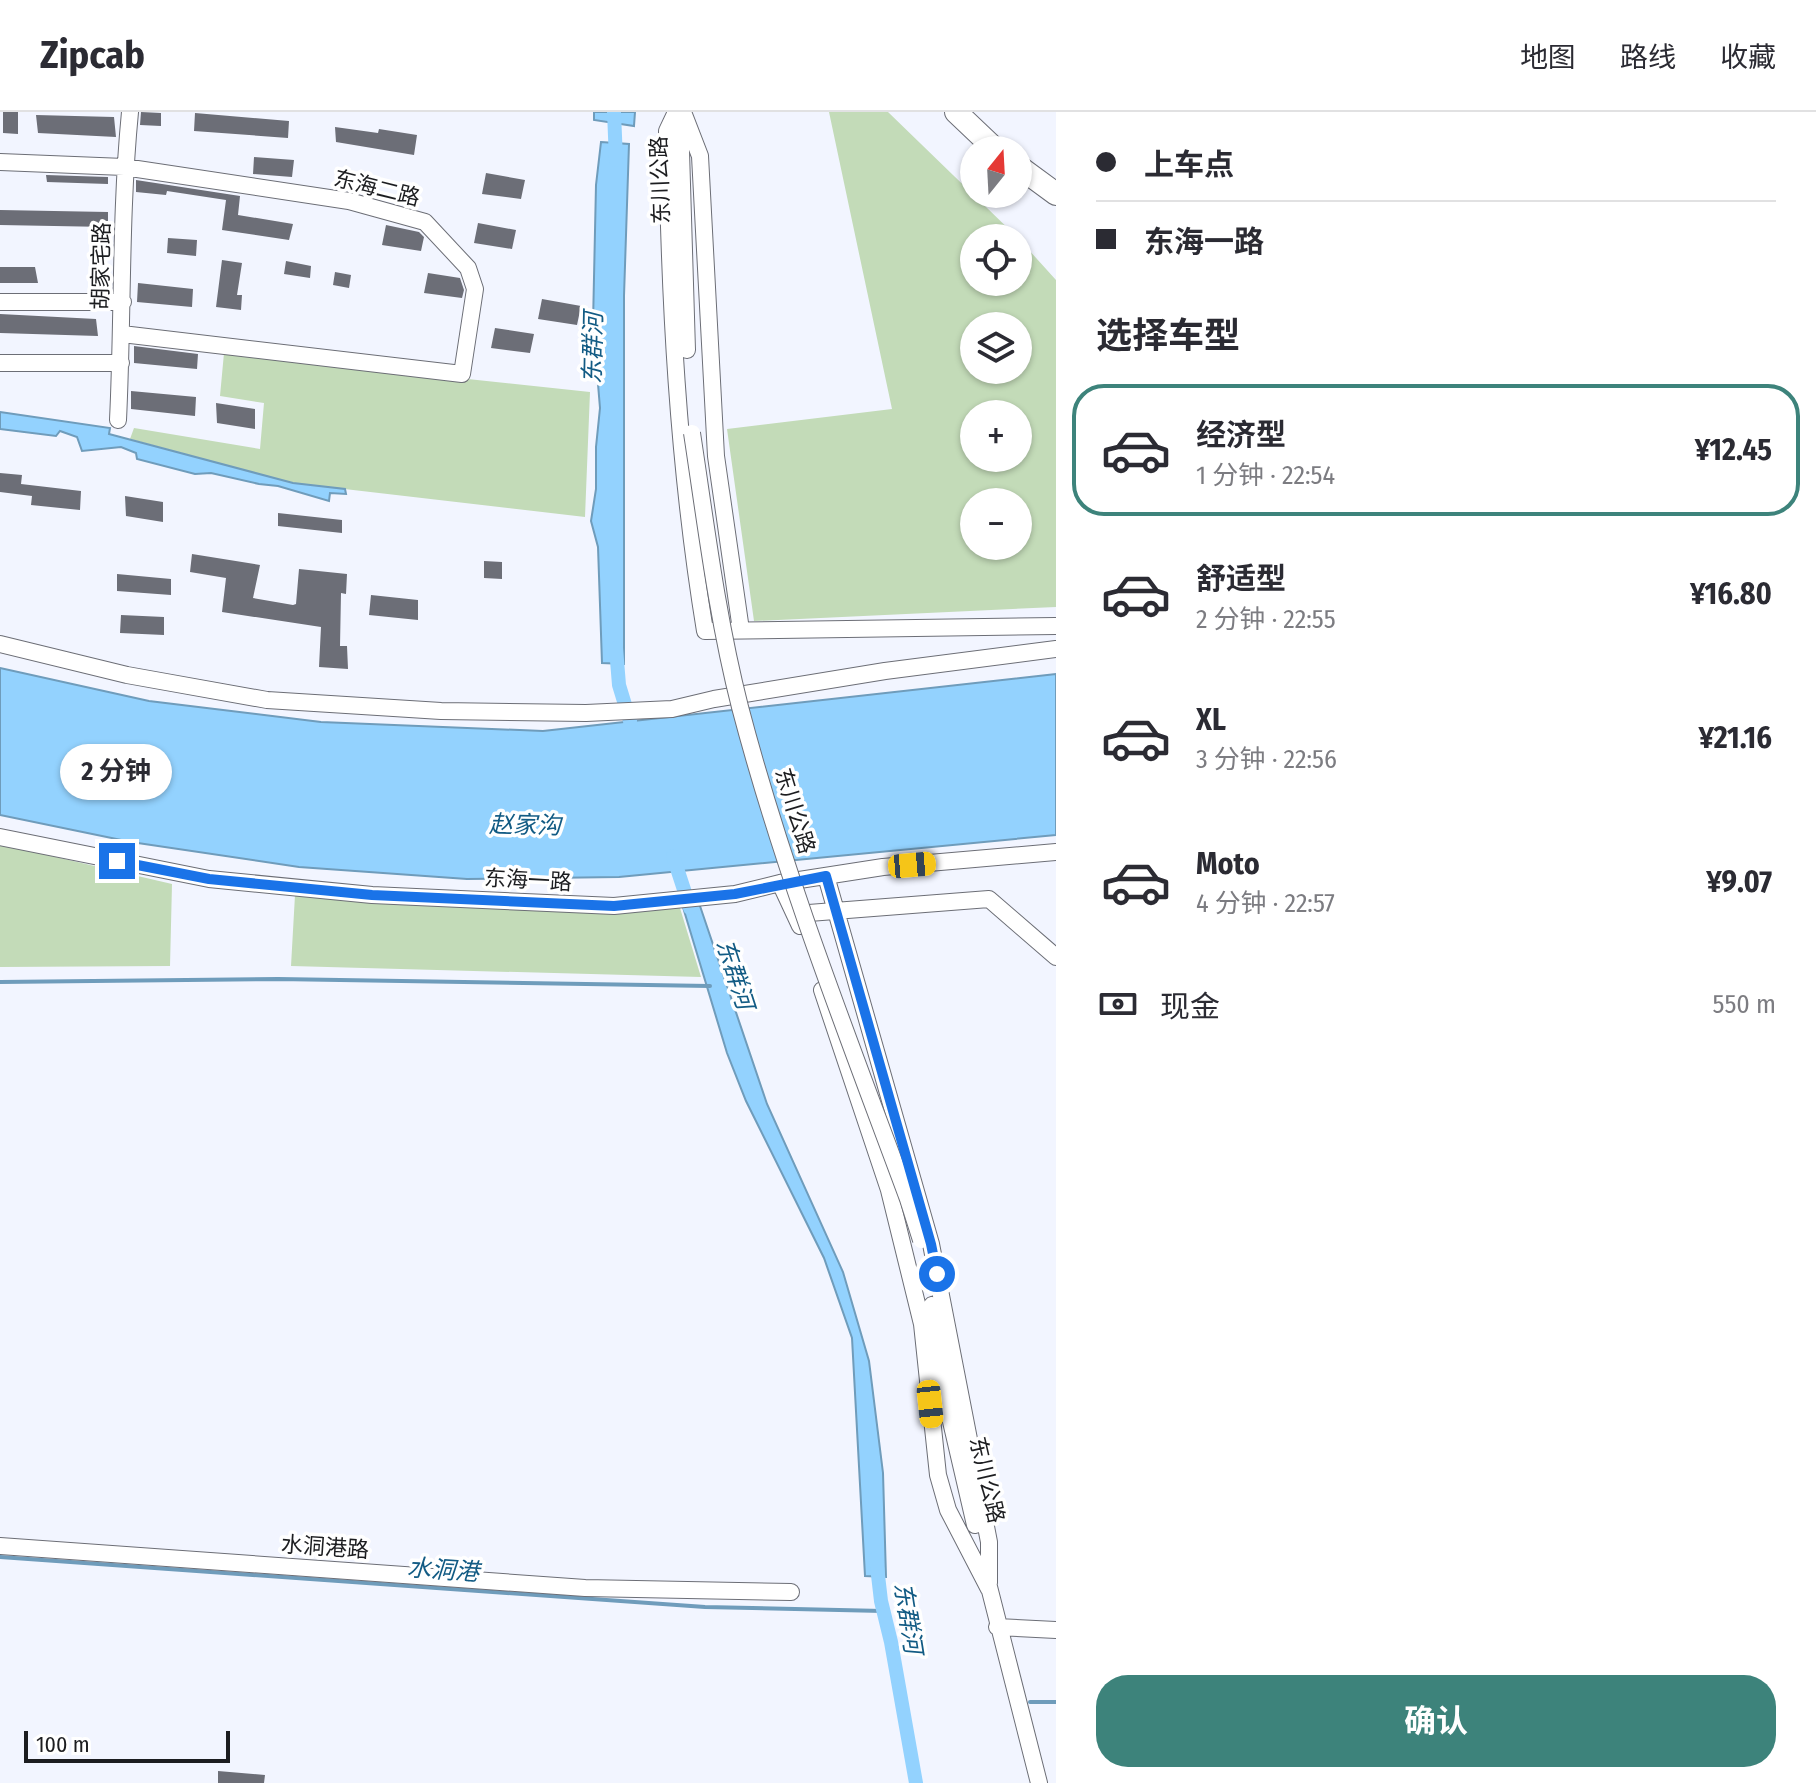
<!DOCTYPE html>
<html lang="zh">
<meta charset="utf-8">
<style>
body{margin:0;font-family:"Fira Sans Condensed","Noto Sans SC",sans-serif;background:#f2f2f3;color:#2b2b33;height:100vh;display:flex;flex-direction:column;font-size:30px;white-space:nowrap}
*{box-sizing:border-box;margin:0}
p{font-size:26px;color:#7c7c81}
.icon{flex:none;width:44px;height:44px;fill:none;stroke:currentColor;stroke-width:2;stroke-linecap:round;stroke-linejoin:round}
.map{position:relative;flex:1;overflow:hidden}
.sheet{display:flex;flex-direction:column;background:#fff;width:760px}
.sheet>*{flex:none}
.guide{display:grid;align-content:center;height:176px;padding:0 40px;background:#fff}
.needle{width:52px;rotate:18deg}
.fabs{position:absolute;left:960px;top:24px;display:grid;gap:16px}
.fabs a{display:grid;place-items:center;width:72px;height:72px;border-radius:50%;background:#fff;box-shadow:0 2px 6px #0004;font-size:40px}
.scale{position:absolute;left:24px;bottom:20px;width:206px;box-sizing:border-box;padding-left:8px;border:4px solid #1c1d20;border-top:0;font-size:22px;line-height:28px;white-space:nowrap;color:#1c1d20;-webkit-text-stroke:6px #fff;paint-order:stroke}
.end{position:absolute;width:36px;height:36px;margin:-18px;border:10px solid #1a73e8;background:#fff;box-shadow:0 0 0 4px #fff}
.from{border-radius:50%}
.bubble{position:absolute;height:56px;border-radius:28px;background:#fff;box-shadow:0 2px 6px #0004;font-size:26px;font-weight:700;line-height:56px;text-align:center}
.car{position:absolute;width:24px;height:48px;margin:-24px -12px;border-radius:10px;box-shadow:0 0 6px 2px #0007;background:linear-gradient(#f5c518 24%,#345 0 40%,#f5c518 0 76%,#345 0 86%,#f5c518 0)}
.guide b{display:flex;align-items:center;gap:28px;height:76px;font-size:30px}
.guide b+b{border-top:2px solid #e1e1e2}
.guide i{width:20px;height:20px;background:#2b2b33}
ul{padding:0;list-style:none}
li{display:flex;align-items:center;gap:24px;height:132px;margin:0 16px 12px;padding:0 24px;border:4px solid transparent;border-radius:32px}
li div{flex:1}
li b{display:block;font-size:30px}
li em{font-style:normal;font-weight:700}
li.on{border-color:#3d837b}
li>.icon{width:72px;height:72px;stroke-width:1.5}
h2{padding:0 40px;font-size:36px;line-height:96px}
.pay{display:flex;align-items:center;gap:20px;height:88px;padding:0 40px;font-size:30px}
.pay p{margin-inline-start:auto}
.button{display:flex;gap:16px;margin-top:auto;padding:16px 40px}
.button a{flex:1;height:92px;border-radius:32px;background:#3d837b;color:#fff;font-size:32px;font-weight:700;line-height:92px;text-align:center}
header{display:flex;align-items:center;gap:48px;box-sizing:border-box;height:112px;padding:0 40px;background:#fff;border-bottom:2px solid #e1e1e2}
header strong{font-size:38px}
nav{display:flex;gap:44px;margin-inline-start:auto;font-size:28px}
main{display:flex;flex:1;min-height:0}
.map>svg:first-child{display:block}
.green{fill:#c3dbb8;fill-rule:evenodd}
.water{fill:#93d2fe;stroke:#6f9cbb;stroke-width:2}
.lines{fill:none;stroke-linecap:round;stroke-linejoin:round}
.stream{stroke:#6f9cbb;stroke-width:4}
.canal{stroke:#93d2fe;stroke-width:14}
.building{fill:#6c6e77}
.minor-casing{stroke:#6c6e76;stroke-width:18}
.highway-casing{stroke:#6c6e76;stroke-width:24}
.minor{stroke:#fff;stroke-width:16}
.highway{stroke:#fff;stroke-width:22}
.minor-bridge-casing{stroke:#6c6e76;stroke-width:18;stroke-linecap:butt}
.minor-bridge{stroke:#fff;stroke-width:16}
.route{stroke:#1a73e8;stroke-width:10}
.labels{text-anchor:middle;dominant-baseline:central;stroke-width:7;stroke-linejoin:round;paint-order:stroke}
.street-label{font-size:22px;fill:#1c1d20;stroke:#fff}
.water-label{font-size:24px;font-style:italic;fill:#125b84;stroke:#fff}
</style>
<header>
<strong>Zipcab</strong>
<nav><a>地图</a><a>路线</a><a>收藏</a></nav>
</header>
<main>
<div class="map">
<svg width="1056" height="1671" viewBox="0 0 1056 1671">
<rect width="100%" height="100%" fill="#f2f5ff"/>
<!-- green -->
<path class="green" d="M829 0H888L1018 126H974V170H1018V126L1056 168V495L754 509 727 317 892 297ZM1018 214V258H974V214ZM974 302H1018V346H974ZM974 390H1018V434H974Z
M224 241 590 280 585 405 293 371 130 327 134 316 260 337 264 291 220 284Z
M0 732 172 772 170 854 0 855Z
M295 783 680 796 701 865 291 854Z"/>
<!-- water -->
<path class="water" d="M594 0H635L634 14 594 8Z
M601 30 629 32 624 184V552L602 551 598 435 591 409 596 377V335L600 296 593 212 596 73Z
M0 300 110 316 109 322 293 371 345 377 346 382 330 381 329 389 278 374 259 372 211 361 195 362 137 347 136 341 121 335 82 339 77 325 60 319 56 324 0 317Z
M0 556 149 589 321 610 543 619 1056 562V723L619 765 467 767 299 755 131 730 0 703Z
M699 791 767 992 843 1160 869 1249 883 1361 886 1465 865 1464 852 1226 824 1146 746 989 727 941 682 792Z"/>
<g class="lines">
<!-- stream -->
<path class="stream" d="M0 870 278 867 710 874
M0 1445 705 1495 883 1499
M1030 1590H1056"/>
<!-- canal -->
<path class="canal" d="M614 0 616 48
M616 536 619 573 630 609
M673 744 690 796
M876 1446 881 1489 891 1530 916 1671"/>
</g>
<!-- building -->
<path class="building" d="M3 0H18V22L3 21Z
M141 0 161 1V14L140 13Z
M195 1 289 9 288 26 194 19Z
M36 3 114 5 116 25 38 21Z
M335 15 378 21 379 17 417 23 414 43 336 30Z
M254 45 294 48 292 65 253 62Z
M486 61 525 68 521 87 482 82Z
M46 63 108 65V72L47 70Z
M136 68 240 84 238 103 293 112 289 128 222 118 226 88 167 79 166 83 136 80Z
M0 98 108 100V115L0 113Z
M478 111 516 118 512 137 474 131Z
M386 113 419 120 424 125 421 139 382 133Z
M168 126 197 128 196 144 167 141Z
M222 148 242 151 237 183H242L241 198 216 195Z
M286 149 311 154 310 166 284 162Z
M0 155H35L38 171H0Z
M335 160 351 163 349 176 333 173Z
M428 161 460 166 464 178 462 186 424 181Z
M138 171 193 177 192 195 137 190Z
M542 187 581 194 577 213 538 207Z
M0 202 96 207 98 224 0 221Z
M495 216 534 222 530 241 491 236Z
M134 234 198 242 197 257 134 251Z
M131 279 196 285 195 304 131 297Z
M216 291 255 297V317L217 311Z
M0 361 22 363 21 372 81 379 80 398 31 393 32 384 0 380Z
M125 384 163 390V410L126 404Z
M278 401 342 408V421L278 414Z
M192 442 260 453 253 486 293 493 296 492 299 457 347 462 346 482 341 481 340 534H347L348 557 319 555 321 515 222 500 226 466 190 460Z
M484 449 502 450V467L484 466Z
M117 462 171 467V483L117 479Z
M371 483 418 488V508L369 503Z
M121 503 164 505V523L120 521Z
M218 1659 265 1663 264 1671H218Z"/>
<g class="lines">
<!-- minor casing -->
<g class="minor-casing">
<path id="minor" d="M676 0 667 19C669 186 678 354 705 519L1056 514
M683 0 700 44 716 344 741 518
M680 6 687 238
M0 50 124 55 349 89 425 110 468 156 475 177 462 262 122 222
M0 190H123
M0 251H121
M118 308C123 206 120 102 130 0
M0 532 127 563 267 588 441 599 586 601 672 597 714 587 885 559 1056 537
M0 725 209 767 372 783 614 794 735 782 780 771 883 755 1056 740
M826 764 931 1132 989 1430V1471
M780 771 800 814
M796 802 989 787 1056 845
M822 878 889 1078 922 1212 938 1363 948 1398 989 1477
M932 1193 946 1288 975 1413
M0 1434 585 1476 791 1480
M987 1467 1039 1671
M997 1515 1056 1518"/>
</g>
<!-- highway casing -->
<g class="highway-casing">
<path id="highway" d="M956 0 996 38
M1018 54 1056 82"/>
</g>
<!-- minor -->
<use href="#minor" class="minor"/>
<!-- highway -->
<use href="#highway" class="highway"/>
<!-- minor-bridge casing -->
<g class="minor-bridge-casing">
<path id="minor-bridge" d="M692 321C706 413 717 505 740 595 784 763 848 925 908 1087L921 1128"/>
</g>
<!-- minor-bridge -->
<use href="#minor-bridge" class="minor-bridge"/>
</g>
<g class="lines">
<!-- route -->
<path class="route" d="M117 749 209 767 372 783 614 794 735 782 826 764 931 1132 937 1162"/>
</g>
<g class="labels">
<!-- street labels -->
<g class="street-label">
<text transform="translate(660 68) rotate(-92)">东川公路</text>
<text transform="translate(377 76) rotate(14)">东海二路</text>
<text transform="translate(101 154) rotate(-89)">胡家宅路</text>
<text transform="translate(795 699) rotate(73)">东川公路</text>
<text transform="translate(528 768) rotate(3)">东海一路</text>
<text transform="translate(987 1368) rotate(77)">东川公路</text>
<text transform="translate(325 1435) rotate(4)">水洞港路</text>
</g>
<!-- water labels -->
<g class="water-label">
<text transform="translate(593 236) rotate(-89)">东群河</text>
<text transform="translate(525 713) rotate(1)">赵家沟</text>
<text transform="translate(735 862) rotate(72)">东群河</text>
<text transform="translate(443 1458) rotate(4)">水洞港</text>
<text transform="translate(908 1506) rotate(81)">东群河</text>
</g>
</g>
</svg>
<div class="fabs">
<a><svg class="needle" viewBox="-14 -14 28 28"><path d="M0-13l5 13h-10z" fill="#e53935"/><path d="M0 13l5-13h-10z" fill="#7c7c81"/></svg></a>
<a><svg class="icon" aria-label="locate" viewBox="0 0 24 24"><circle cx="12" cy="12" r="6"/><path d="M12 2v4M12 18v4M2 12h4M18 12h4"/></svg></a>
<a><svg class="icon" aria-label="layers" viewBox="0 0 24 24"><path d="M12 4l9 5-9 5-9-5zM3 14l9 5 9-5"/></svg></a>
<a>+</a>
<a>−</a>
</div>
<div class="scale">100 m</div>
<i class="end from" style="left:937px;top:1162px"></i>
<i class="end" style="left:117px;top:749px"></i>
<div class="bubble" style="left:60px;top:632px;width:112px">2 分钟</div>
<i class="car" style="left:912px;top:753px;rotate:85deg"></i>
<i class="car" style="left:930px;top:1292px;rotate:174deg"></i>
</div>
<section class="sheet">
<div class="guide">
<b><i class="from"></i>上车点</b>
<b><i></i>东海一路</b>
</div>
<h2>选择车型</h2>
<ul>
<li class="on"><svg class="icon" aria-label="car" viewBox="0 0 24 24"><path d="M5 17H2v-5l4-1 3-4h7l3 4 3 1v5h-3M9 17h6M6 11h13"/><circle cx="7" cy="17" r="2"/><circle cx="17" cy="17" r="2"/></svg><div><b>经济型</b><p>1 分钟 · 22:54</p></div><em>¥12.45</em></li>
<li><svg class="icon" aria-label="car" viewBox="0 0 24 24"><path d="M5 17H2v-5l4-1 3-4h7l3 4 3 1v5h-3M9 17h6M6 11h13"/><circle cx="7" cy="17" r="2"/><circle cx="17" cy="17" r="2"/></svg><div><b>舒适型</b><p>2 分钟 · 22:55</p></div><em>¥16.80</em></li>
<li><svg class="icon" aria-label="car" viewBox="0 0 24 24"><path d="M5 17H2v-5l4-1 3-4h7l3 4 3 1v5h-3M9 17h6M6 11h13"/><circle cx="7" cy="17" r="2"/><circle cx="17" cy="17" r="2"/></svg><div><b>XL</b><p>3 分钟 · 22:56</p></div><em>¥21.16</em></li>
<li><svg class="icon" aria-label="car" viewBox="0 0 24 24"><path d="M5 17H2v-5l4-1 3-4h7l3 4 3 1v5h-3M9 17h6M6 11h13"/><circle cx="7" cy="17" r="2"/><circle cx="17" cy="17" r="2"/></svg><div><b>Moto</b><p>4 分钟 · 22:57</p></div><em>¥9.07</em></li>
</ul>
<div class="pay"><svg class="icon" aria-label="cash" viewBox="0 0 24 24"><path d="M3 7h18v10H3z"/><circle cx="12" cy="12" r="2"/></svg>现金<p>550 m</p></div>
<div class="button"><a>确认</a></div>
</section>
</main>
